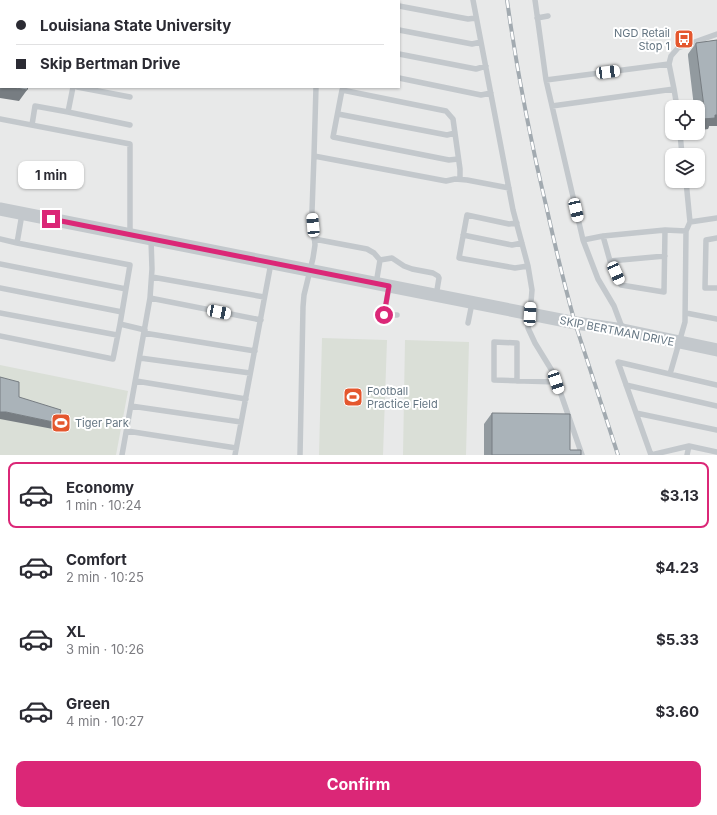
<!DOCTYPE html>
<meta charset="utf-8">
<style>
body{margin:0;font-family:Inter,sans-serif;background:#f2f2f3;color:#2b2b33;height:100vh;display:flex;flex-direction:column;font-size:15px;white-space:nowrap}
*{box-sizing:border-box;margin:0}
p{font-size:13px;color:#7c7c81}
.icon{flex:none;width:22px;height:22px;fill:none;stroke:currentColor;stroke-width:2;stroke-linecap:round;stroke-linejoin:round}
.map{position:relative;height:455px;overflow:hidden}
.panel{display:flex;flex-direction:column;background:#fff;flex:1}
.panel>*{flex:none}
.top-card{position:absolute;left:0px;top:0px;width:400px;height:88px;box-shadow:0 1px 3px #0004;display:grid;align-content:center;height:88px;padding:0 16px;background:#fff}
.buttons{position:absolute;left:665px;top:100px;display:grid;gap:8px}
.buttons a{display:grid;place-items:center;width:40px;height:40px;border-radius:8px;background:#fff;box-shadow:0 1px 3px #0004;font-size:20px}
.end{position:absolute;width:18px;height:18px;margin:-9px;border:5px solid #db2777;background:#fff;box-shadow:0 0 0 2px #fff}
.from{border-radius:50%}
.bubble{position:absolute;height:28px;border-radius:8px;background:#fff;box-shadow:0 1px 3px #0004;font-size:13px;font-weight:700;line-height:28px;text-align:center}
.car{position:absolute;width:12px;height:24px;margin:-12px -6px;border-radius:5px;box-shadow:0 0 3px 1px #0007;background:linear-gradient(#fff 24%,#345 0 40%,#fff 0 76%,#345 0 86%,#fff 0)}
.top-card b{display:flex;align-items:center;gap:14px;height:38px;font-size:15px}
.top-card b+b{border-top:1px solid #e1e1e2}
.top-card i{width:10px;height:10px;background:#2b2b33}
ul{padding:7px 0 0;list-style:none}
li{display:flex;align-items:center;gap:12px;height:66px;margin:0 8px 6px;padding:0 8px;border:2px solid transparent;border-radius:8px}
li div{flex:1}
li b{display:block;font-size:15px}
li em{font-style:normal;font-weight:700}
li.active{border-color:#db2777}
li>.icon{width:36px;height:36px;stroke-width:1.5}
.primary-button{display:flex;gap:8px;margin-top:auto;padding:8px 16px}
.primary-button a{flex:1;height:46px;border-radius:8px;background:#db2777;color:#fff;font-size:16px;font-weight:700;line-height:46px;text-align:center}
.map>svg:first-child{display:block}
.built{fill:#e8e9e9;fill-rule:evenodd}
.green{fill:#dadfd7}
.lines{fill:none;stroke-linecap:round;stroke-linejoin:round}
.service{stroke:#c3c8cc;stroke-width:5.5}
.tertiary{stroke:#c3c8cc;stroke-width:13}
.rail-casing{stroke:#a2aab0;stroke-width:4}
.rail{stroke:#fff;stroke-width:2.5;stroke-dasharray:8;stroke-linecap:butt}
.wall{fill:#929a9f}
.shaded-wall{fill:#777d82}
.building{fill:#aab3b9;stroke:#777d82}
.route{stroke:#db2777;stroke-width:5}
.labels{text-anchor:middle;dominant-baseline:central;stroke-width:4;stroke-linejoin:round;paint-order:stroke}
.poi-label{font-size:11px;fill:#657683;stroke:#fff;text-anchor:start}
.street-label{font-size:11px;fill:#657683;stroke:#fff}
</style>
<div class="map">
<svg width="717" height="455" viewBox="0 0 717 455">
<rect width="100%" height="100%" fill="#fafaf8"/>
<!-- built -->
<path class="built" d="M0 0H717V455H0ZM1 1H399V87H1ZM672 107H698V133H672ZM672 155H698V181H672Z"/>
<!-- green -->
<path class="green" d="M322 338 387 340 383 455H319Z
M405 340 469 342 466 455H403Z
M0 365 128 391 116 455H0Z"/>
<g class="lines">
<!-- service -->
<path class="service" d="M366 0 372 1
M473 0 513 210 528 266 532 290 530 314 528 328 535 343 554 374 582 455
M535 0 546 80 583 240 598 279 614 306 623 330
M56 1V0
M318 1V0
M399 6 468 19 476 18
M537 18 548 16
M399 30 472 44 481 42
M399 54 476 69 486 66
M669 64 674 89 677 107
M399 78 481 95 491 93
M546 80 669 64 671 56 678 48 717 34
M77 87 130 97
M552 106 674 89
M68 112 130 125
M338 114 447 135 455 133
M0 119 130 144V235
M32 125 35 106 68 112 73 87
M680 133 682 155
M314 156 446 181 455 179 467 180 509 188
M458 159 449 160 333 137 342 90 446 111 453 119 460 169V179
M22 214 17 243 130 265 120 324 145 330
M690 222 717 218
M517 223 509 224 467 215 459 258 515 268 528 266
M665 230 664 292 621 285 610 261 603 236 665 230 686 231
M463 235 512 245 522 243
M717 238 706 240 705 288H717
M0 239 17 243
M314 239 367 249 374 253 380 260 376 284
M583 240 603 236
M380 260 392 258 404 266 412 269 433 273 438 276 439 278 436 296
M610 261 665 256
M0 264 126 289
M152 277 264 297
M389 287 384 315H397
M0 288 122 312
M150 298 261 320
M0 313 117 335
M686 313 717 319
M468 323 472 303
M144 333 255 351
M0 336 113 359 120 324
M140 358 250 373
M670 374 685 322 686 231 690 222 686 181
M136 381 246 399
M517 381V343L494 342V380L557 382
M626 385 717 406
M131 406 241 422
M636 413 717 430
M127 431 236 448
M122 455 150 298 152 269 151 239
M235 455 271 263
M300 455 303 307 304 295 313 258 315 245 312 211 314 156 316 87
M651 455 618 362 717 385
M651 455 689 446
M687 455 689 446 717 452"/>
<!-- tertiary -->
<path class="tertiary" d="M0 209 576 323 623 330 717 350"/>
<!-- rail casing -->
<g class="rail-casing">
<path id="rail" d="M507 0C517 72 531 143 548 214 556 250 565 287 575 323 589 367 604 411 618 455"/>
</g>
<!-- rail -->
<use href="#rail" class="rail"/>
</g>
<!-- wall -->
<path class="wall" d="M717 40V126H709L708 129 698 130V107H694L688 56V54L696 43Z
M492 413 581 455H484V424Z"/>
<!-- shaded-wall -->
<path class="shaded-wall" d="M0 85H1V87H11L27 90 19 101 0 98Z
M715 115H717V126H709L708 129 698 130V127L703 119Z
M0 412H6L58 423 53 429 0 419Z"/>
<!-- building -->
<path class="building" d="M0 0H45V1H1V85H0Z
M717 40V115H715V118L703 119 701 107H704L696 45V43Z
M11 87H28L27 90Z
M0 377 19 382V397L61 410 58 423 6 412H0Z
M492 413 570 414V450H581V455H492Z"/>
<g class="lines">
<!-- route -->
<path class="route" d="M51 219 389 286 384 315"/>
</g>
<!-- icons -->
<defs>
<g id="bus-square" transform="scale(1)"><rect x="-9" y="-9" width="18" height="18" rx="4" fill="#e4572e" stroke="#fff"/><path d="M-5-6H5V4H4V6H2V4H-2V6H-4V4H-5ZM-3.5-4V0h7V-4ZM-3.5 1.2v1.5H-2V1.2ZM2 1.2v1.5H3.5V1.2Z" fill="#fff"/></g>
<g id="stadium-square" transform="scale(1)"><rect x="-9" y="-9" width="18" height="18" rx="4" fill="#e4572e" stroke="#fff"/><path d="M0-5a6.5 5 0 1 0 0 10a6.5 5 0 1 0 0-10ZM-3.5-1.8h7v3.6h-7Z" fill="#fff"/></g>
</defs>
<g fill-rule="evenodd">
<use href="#bus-square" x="684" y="39"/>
<use href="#stadium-square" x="353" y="397"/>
<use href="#stadium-square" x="61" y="423"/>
</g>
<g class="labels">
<!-- poi labels -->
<g class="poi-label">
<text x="670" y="33" text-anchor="end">NGD Retail<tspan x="670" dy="13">Stop 1</tspan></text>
<text x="367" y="391">Football<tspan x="367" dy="13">Practice Field</tspan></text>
<text x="75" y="423">Tiger Park</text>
</g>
<!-- street labels -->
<g class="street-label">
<text transform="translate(617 331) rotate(11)">SKIP BERTMAN DRIVE</text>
</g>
</g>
</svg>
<div class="buttons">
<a><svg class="icon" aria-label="locate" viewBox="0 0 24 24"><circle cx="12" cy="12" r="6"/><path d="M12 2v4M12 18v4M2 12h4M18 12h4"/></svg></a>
<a><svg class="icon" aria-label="layers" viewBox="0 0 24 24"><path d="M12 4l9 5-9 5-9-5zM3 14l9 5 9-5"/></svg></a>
</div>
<i class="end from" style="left:384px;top:315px"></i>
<i class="end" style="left:51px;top:219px"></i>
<div class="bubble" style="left:18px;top:161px;width:66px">1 min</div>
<i class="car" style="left:608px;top:72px;rotate:83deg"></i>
<i class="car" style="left:576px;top:210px;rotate:167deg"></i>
<i class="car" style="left:313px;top:225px;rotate:355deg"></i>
<i class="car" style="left:616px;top:273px;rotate:156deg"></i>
<i class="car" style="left:219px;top:312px;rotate:101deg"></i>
<i class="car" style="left:530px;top:314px;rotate:3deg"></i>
<i class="car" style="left:556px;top:382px;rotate:161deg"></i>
<div class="top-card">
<b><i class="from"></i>Louisiana State University</b>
<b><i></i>Skip Bertman Drive</b>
</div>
</div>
<section class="panel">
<ul>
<li class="active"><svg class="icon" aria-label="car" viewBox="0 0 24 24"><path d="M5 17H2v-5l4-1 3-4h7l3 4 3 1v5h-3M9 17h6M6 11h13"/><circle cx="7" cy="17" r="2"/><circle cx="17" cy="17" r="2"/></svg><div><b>Economy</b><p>1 min · 10:24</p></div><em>$3.13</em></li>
<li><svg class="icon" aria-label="car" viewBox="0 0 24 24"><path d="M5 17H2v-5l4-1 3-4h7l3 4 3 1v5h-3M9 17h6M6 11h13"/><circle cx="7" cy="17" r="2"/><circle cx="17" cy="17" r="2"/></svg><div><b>Comfort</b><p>2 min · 10:25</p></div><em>$4.23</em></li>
<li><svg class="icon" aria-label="car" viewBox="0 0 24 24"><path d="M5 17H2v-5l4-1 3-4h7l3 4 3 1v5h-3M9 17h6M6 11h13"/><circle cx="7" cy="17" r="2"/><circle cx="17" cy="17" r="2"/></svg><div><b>XL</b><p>3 min · 10:26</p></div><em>$5.33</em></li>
<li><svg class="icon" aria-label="car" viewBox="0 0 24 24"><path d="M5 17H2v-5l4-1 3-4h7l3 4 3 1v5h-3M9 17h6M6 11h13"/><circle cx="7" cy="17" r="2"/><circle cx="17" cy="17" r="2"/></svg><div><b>Green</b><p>4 min · 10:27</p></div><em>$3.60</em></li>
</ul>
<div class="primary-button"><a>Confirm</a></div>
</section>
